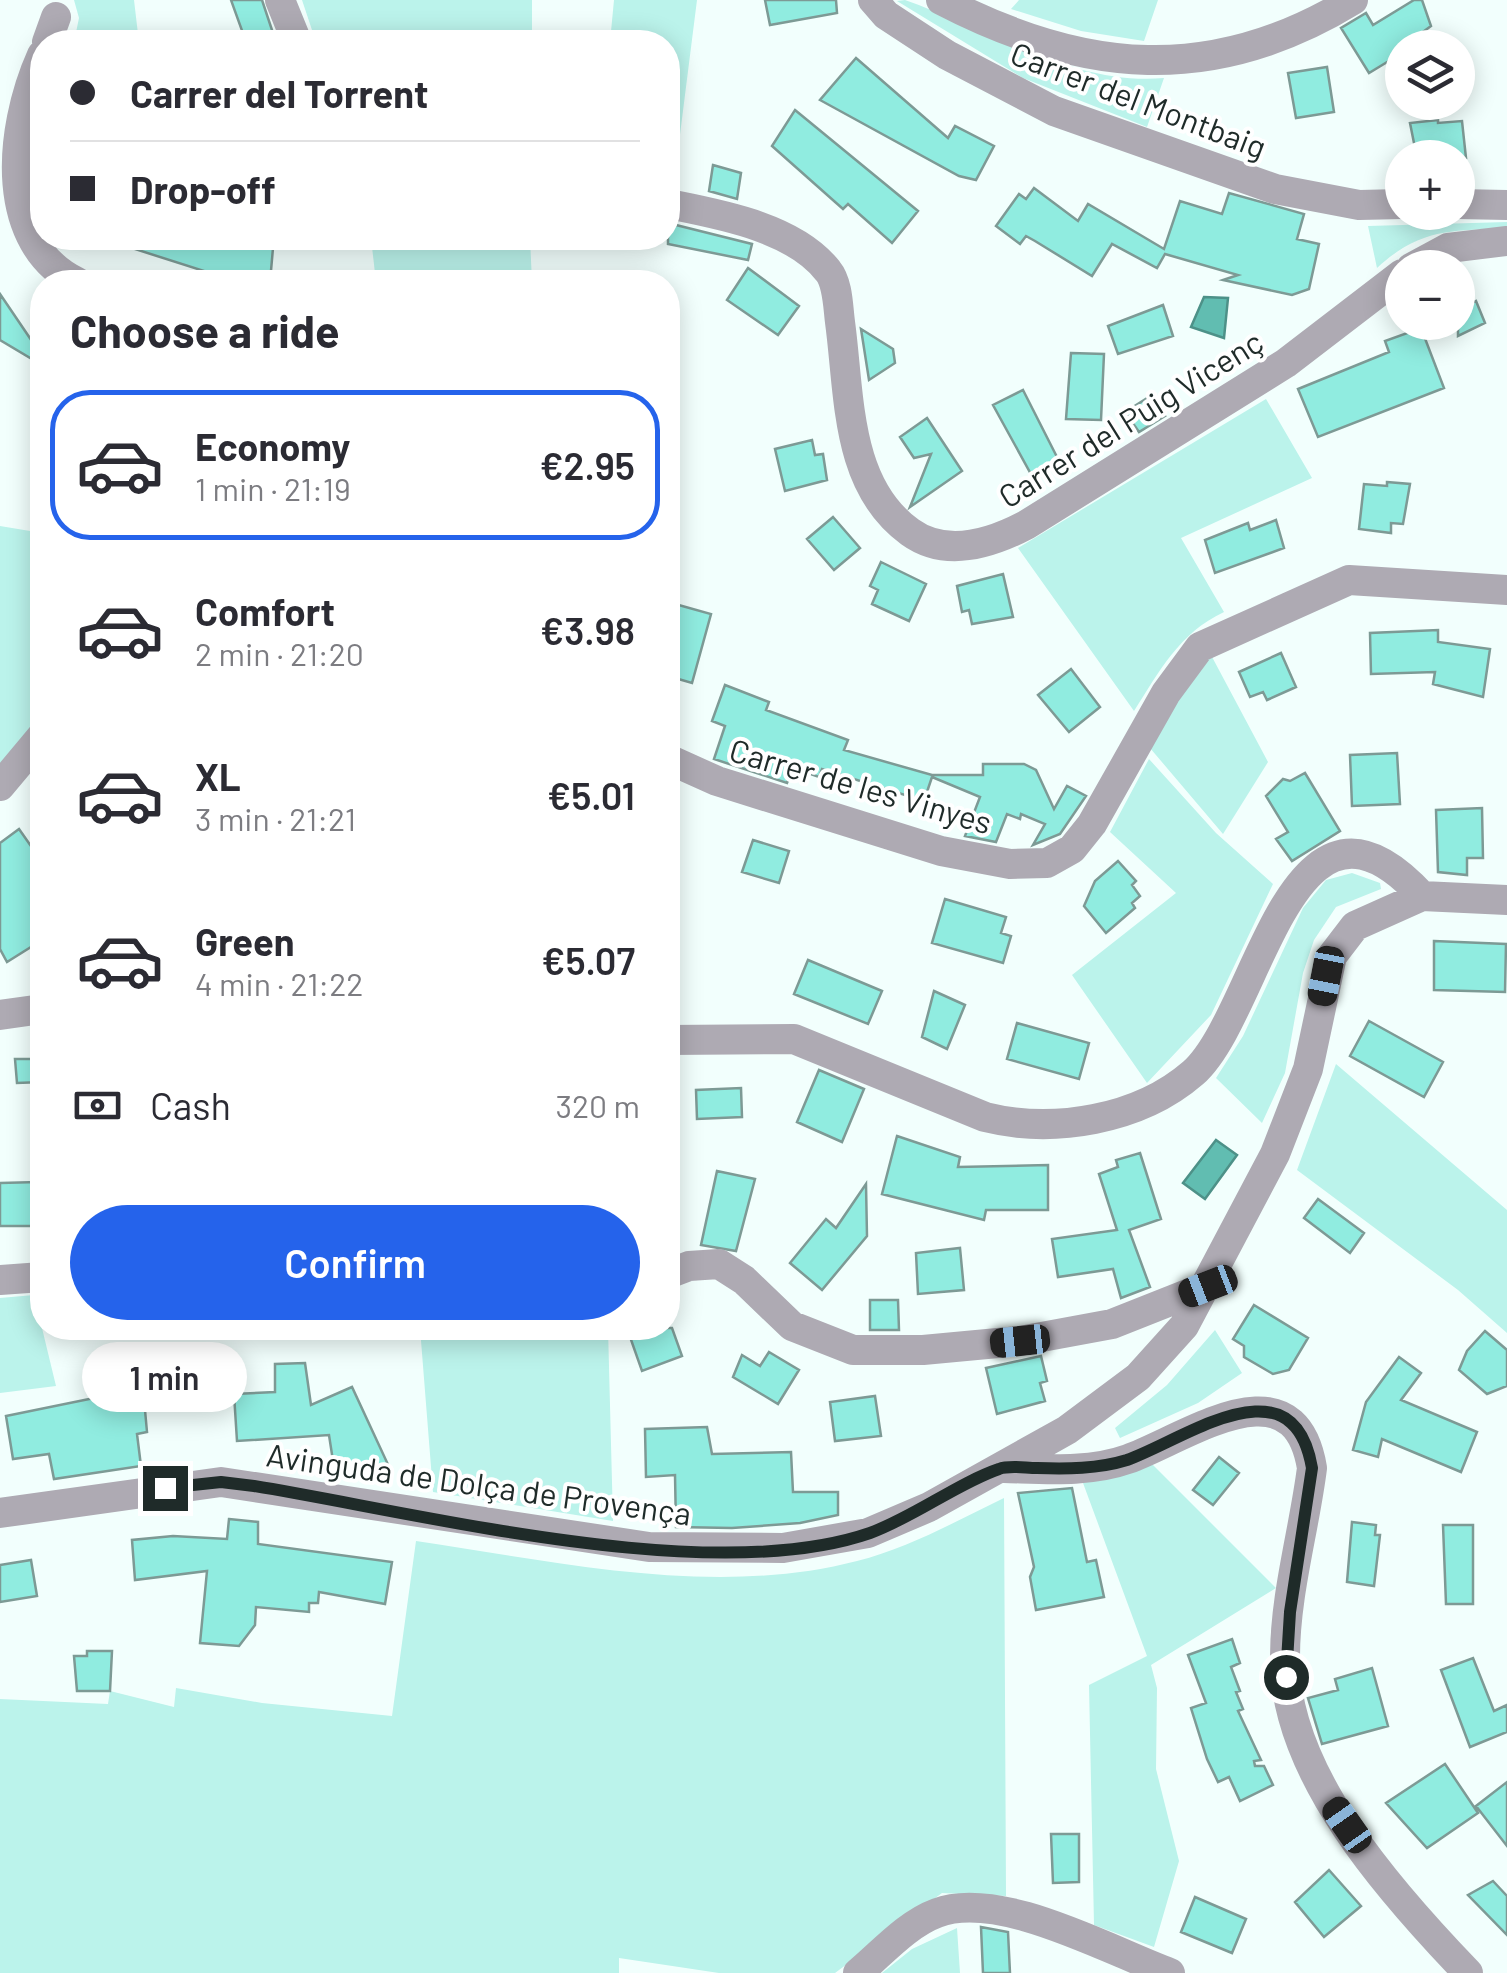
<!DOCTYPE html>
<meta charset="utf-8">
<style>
body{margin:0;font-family:Barlow,sans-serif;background:#f2f2f3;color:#2b2b33;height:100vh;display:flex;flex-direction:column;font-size:38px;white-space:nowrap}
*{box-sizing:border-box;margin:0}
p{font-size:32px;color:#7c7c81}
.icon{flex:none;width:55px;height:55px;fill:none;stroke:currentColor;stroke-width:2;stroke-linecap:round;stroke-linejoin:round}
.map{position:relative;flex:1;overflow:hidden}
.drawer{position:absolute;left:30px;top:270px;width:650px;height:1070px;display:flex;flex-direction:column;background:#fff;border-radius:40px;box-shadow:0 5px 25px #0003}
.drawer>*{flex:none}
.hud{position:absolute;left:30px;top:30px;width:650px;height:220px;border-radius:40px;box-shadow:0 5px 25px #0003;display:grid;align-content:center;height:220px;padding:0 40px;background:#fff}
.buttons{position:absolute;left:1385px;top:30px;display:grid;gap:20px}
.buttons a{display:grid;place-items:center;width:90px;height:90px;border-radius:50%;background:#fff;box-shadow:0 5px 25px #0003;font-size:50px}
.end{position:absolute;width:45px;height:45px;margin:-22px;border:12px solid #1f2b29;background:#fff;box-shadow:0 0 0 5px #fff}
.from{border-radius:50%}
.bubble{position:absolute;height:70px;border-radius:35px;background:#fff;box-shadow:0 5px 25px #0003;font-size:32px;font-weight:600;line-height:70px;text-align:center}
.car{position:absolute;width:30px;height:60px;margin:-30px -15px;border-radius:12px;box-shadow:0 0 8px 2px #0007;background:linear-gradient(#222 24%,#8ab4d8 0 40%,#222 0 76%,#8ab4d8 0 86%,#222 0)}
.hud b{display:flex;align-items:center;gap:35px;height:95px;font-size:38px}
.hud b+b{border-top:2px solid #e1e1e2}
.hud i{width:25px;height:25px;background:#2b2b33}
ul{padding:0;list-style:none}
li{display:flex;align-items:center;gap:30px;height:150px;margin:0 20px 15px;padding:0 20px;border:5px solid transparent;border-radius:40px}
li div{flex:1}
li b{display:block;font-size:38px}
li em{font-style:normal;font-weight:600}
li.current{border-color:#2563eb}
li>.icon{width:90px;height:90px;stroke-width:1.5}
h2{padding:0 40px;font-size:45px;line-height:120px}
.pay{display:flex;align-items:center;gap:25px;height:110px;padding:0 40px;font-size:38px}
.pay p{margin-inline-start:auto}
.action{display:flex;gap:20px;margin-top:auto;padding:20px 40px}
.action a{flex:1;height:115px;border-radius:60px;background:#2563eb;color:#fff;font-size:40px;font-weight:600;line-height:115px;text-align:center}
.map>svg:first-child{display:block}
.green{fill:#bbf3eb}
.water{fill:#61bdb1;stroke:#4d9188;stroke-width:2.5}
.building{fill:#90ece0;stroke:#7d9a95;stroke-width:2.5}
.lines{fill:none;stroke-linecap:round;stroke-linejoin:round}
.minor{stroke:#aeaab3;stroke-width:30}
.route{stroke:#1f2b29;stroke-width:12}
.labels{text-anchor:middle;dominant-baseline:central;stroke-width:8;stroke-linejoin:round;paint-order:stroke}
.street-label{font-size:32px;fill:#1f2b29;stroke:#fff}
</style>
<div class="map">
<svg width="1507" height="1973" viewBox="0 0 1507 1973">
<rect width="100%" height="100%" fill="#f2fffd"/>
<!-- green -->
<path class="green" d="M74 0H134L138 34 119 42H74L79 18Z
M302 0H532V42H316Z
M614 0H697L674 182 668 181V42H610Z
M905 0C987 29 1074 86 1164 78L1147 127 1023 78 897 1Z
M1019 0H1158L1144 41 1081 31 1011 9Z
M1507 222V228C1451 231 1420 228 1377 268L1368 226Z
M371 238H530L532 282H376Z
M1266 399 1312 478 1181 538 1224 612C1179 633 1159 672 1134 711L1018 548Z
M0 526 42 533V714L0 765Z
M1211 655 1268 762 1223 834 1150 748 1179 695Z
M1149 759 1216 833 1273 884 1211 1015 1147 1083 1072 975 1176 893 1110 832Z
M1352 873 1380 883 1381 889 1336 907 1314 940 1303 973 1285 1073 1262 1123 1216 1078 1243 1036 1303 908 1326 880Z
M1336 1064 1507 1210V1333L1458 1290 1297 1170Z
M34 1295 56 1386 0 1393V1298Z
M420 1328H608L613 1521 433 1492Z
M1215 1330 1242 1373 1198 1403 1120 1438 1115 1428 1167 1385Z
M1152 1464 1276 1588 1151 1665 1157 1688 1156 1769 1179 1861 1154 1947 1094 1925 1089 1685 1147 1656 1083 1483Z
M1004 1498 1006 1896 942 1893 835 1973H719L619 1958V1973H0V1699L108 1704 110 1691 174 1707 176 1688 262 1703 392 1716 416 1541C558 1562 715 1598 857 1561 909 1548 956 1521 1004 1498Z
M957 1928 960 1973H882L912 1949Z"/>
<!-- water -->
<path class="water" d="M1204 297 1228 298 1224 338 1191 327Z
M1216 1140 1237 1155 1205 1199 1183 1183Z"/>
<!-- building -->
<path class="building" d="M231 0H262L272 30 245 39Z
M765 0H836L837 13 770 25Z
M1414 0H1422L1431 26 1405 45 1402 53 1369 73 1341 28 1366 13 1373 25Z
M856 58 948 138 955 126 994 146 976 180 959 176 820 100Z
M1327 67 1334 112 1296 118 1288 73Z
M795 110 918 211 892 243 848 204 843 209 772 146Z
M1438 120V123L1462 121 1466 158H1417L1410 123Z
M713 165 741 173 737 199 709 191Z
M1034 188 1078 221 1088 204 1164 249 1180 201 1222 214 1229 193 1304 214 1297 239 1319 244 1309 289 1292 295 1223 280 1238 275 1165 254 1157 268 1112 244 1092 276 1035 241 1026 236 1020 244 996 226 1019 194 1026 199Z
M668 223 752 244 748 260 668 244Z
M117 238H195L227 248 228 242 273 248 270 282H222L223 277 116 243Z
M748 268 799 306 778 335 727 300Z
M0 294 42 356V365L0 340Z
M1476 301 1485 323 1458 336V310Z
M1163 305 1173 336 1118 354 1108 326Z
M1421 328 1444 388 1318 437 1298 389 1389 352 1385 341Z
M861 329 893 349 895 363 869 380Z
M1071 353 1104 354 1101 420 1066 419Z
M1023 390 1059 461 1032 476 993 405Z
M1149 397 1165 416 1139 432 1125 412Z
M927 418 962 471 910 507 931 454 914 458 900 437Z
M812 440 815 455 823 454 827 480 785 491 775 449Z
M1387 482 1410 484 1403 524 1391 523V533L1359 529 1364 484 1387 486Z
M833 517 860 548 834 570 807 539Z
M1276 520 1284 548 1215 573 1205 540 1248 523 1250 530Z
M881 562 926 584 909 621 872 604 878 590 870 586Z
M1003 574 1013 617 972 624 969 610 962 612 957 586Z
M668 602 711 614 692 683 668 676Z
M1438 630V642L1490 649 1483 697 1433 684 1435 672 1371 674 1370 633Z
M1281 653 1296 687 1267 700 1263 692 1250 697 1239 672Z
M1071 669 1100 707 1069 732 1038 695Z
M725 685 769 702 766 710 848 740 844 750 932 775H983V764H1024L1036 770 1054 809 1067 786 1086 796 1060 834 1033 845 1045 824 1021 814 1020 819 1007 814 996 842 965 836 980 797 932 777 924 801 822 769 819 777 793 768 787 783 714 759 725 726 712 721Z
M1397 753 1400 804 1352 806 1350 755Z
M1305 773 1340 831 1292 861 1276 839 1288 832 1266 796 1283 779 1290 781Z
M1482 808 1483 858H1467V875L1438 872 1436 810Z
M19 829 33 849 42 842V940L7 962 0 949V843Z
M753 840 789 851 779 883 742 872Z
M1118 861 1136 881 1132 885 1140 896 1132 903 1135 908 1106 933 1084 906 1095 881Z
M945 899 1006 917 1001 933 1011 936 1003 963 932 943Z
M1434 941 1506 944 1505 992 1434 990Z
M808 960 882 991 868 1024 794 994Z
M934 991 965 1005 947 1049 922 1037Z
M1369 1021 1443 1062 1424 1097 1350 1056Z
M1017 1023 1089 1043 1079 1079 1007 1059Z
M15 1059H42V1082L17 1083Z
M819 1070 864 1089 842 1142 797 1122Z
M741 1088 742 1117 697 1119 696 1090Z
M897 1136 960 1157 958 1167 1048 1165V1210H986L984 1220 882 1194Z
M1140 1153 1161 1219 1129 1230 1150 1287 1121 1298 1113 1269 1058 1277 1052 1239 1117 1230 1099 1174 1118 1167 1116 1160Z
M717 1171 755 1179 736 1251 701 1245Z
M38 1182V1189H42V1226H0V1183Z
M866 1184 867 1236 822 1290 790 1263 826 1219 836 1228Z
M1318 1199 1364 1233 1350 1253 1304 1218Z
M960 1248 964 1290 918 1294 916 1253Z
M870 1300H898L899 1330H870Z
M1254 1305 1308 1338 1289 1370 1273 1374 1244 1357V1346L1233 1339Z
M648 1328H672L682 1356 642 1371 629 1334Z
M1485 1331 1507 1350V1386L1487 1394 1459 1370 1467 1351Z
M769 1352 799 1370 778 1404 733 1377 742 1355 760 1366Z
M1041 1356 1047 1381 1040 1383 1045 1401 997 1414 986 1368Z
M1399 1357 1421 1373 1401 1400 1477 1432 1461 1472 1382 1439 1378 1457 1353 1450 1366 1402Z
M305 1363 311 1405 352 1387 391 1471 333 1461 329 1435 237 1441 234 1394 275 1392V1364Z
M143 1388 147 1432 137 1434 141 1466 54 1479 49 1454 13 1459 6 1416Z
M875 1396 881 1436 835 1441 830 1402Z
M707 1427 712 1454 791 1452 793 1492H838V1515L800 1523 732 1528 676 1527 675 1475 646 1477 645 1429Z
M1219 1457 1239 1473 1213 1505 1193 1490Z
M1072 1488 1087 1562 1096 1560 1104 1597 1036 1610 1030 1577 1034 1567 1018 1493Z
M229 1519 258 1522V1544L392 1562 385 1604 319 1592 318 1603H309V1612L256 1607 255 1625 239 1646 200 1643 207 1571 135 1580 132 1540 173 1536 227 1539Z
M1352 1522 1376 1525 1375 1535H1380L1374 1586 1347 1582Z
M1443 1525H1473V1604H1446Z
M31 1560 37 1596 0 1602V1565Z
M1232 1639 1240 1663 1231 1667 1240 1691 1236 1692 1243 1709 1238 1711 1261 1760 1254 1761 1255 1766H1264L1273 1785 1240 1801 1229 1777 1218 1782 1207 1759 1191 1708 1206 1703 1188 1655Z
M87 1651H112L110 1691H77L74 1656H87Z
M1473 1658 1494 1711 1507 1705V1732L1470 1747 1441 1670Z
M1372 1668 1388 1726 1322 1744 1308 1698 1338 1690 1335 1679Z
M1445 1764 1478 1813 1427 1848 1386 1803Z
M1507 1782V1846L1476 1806Z
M1051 1834H1079V1882L1053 1883Z
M1329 1870 1361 1906 1324 1937 1295 1902Z
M1493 1881 1507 1896V1935L1468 1895Z
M1195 1897 1246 1919 1232 1953 1181 1932Z
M981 1927 1008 1932 1010 1973H983Z"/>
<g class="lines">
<!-- minor -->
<path class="minor" d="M280 0 297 42
M873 0 886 15 947 55 1054 111 1275 189 1359 205 1402 204
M941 0C1083 74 1213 86 1353 0
M47 42 56 17
M42 55C7 133 0 245 77 282
M668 204C718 214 794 227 828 271 838 283 838 307 840 322 850 396 845 485 910 532 946 558 990 544 1026 525L1286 363 1402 274
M1458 204 1507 205
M1411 268 1448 248 1507 241
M668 759 717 781 941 851 1010 864 1047 863 1072 849 1092 824 1166 693 1200 647 1349 580 1507 590
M0 786 42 736
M0 1015 42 1009
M668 1040 794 1039 985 1117C1053 1134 1139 1120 1193 1073 1260 1014 1291 753 1422 896
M668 1274 689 1266 719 1264 744 1280 792 1326 853 1350H923L1020 1341 1112 1324 1208 1286
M0 1280 42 1277
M1004 1468C1044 1469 1089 1473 1128 1459 1185 1439 1294 1358 1312 1468 1304 1531 1285 1594 1285 1657 1283 1773 1392 1894 1468 1973
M0 1513 221 1482 649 1547 783 1548 868 1533 929 1507 1067 1430 1138 1377 1184 1326 1275 1154 1308 1069 1332 956 1355 926 1422 896 1507 900
M858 1973C882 1953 907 1924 937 1913 999 1889 1110 1951 1170 1973"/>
</g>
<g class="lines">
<!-- route -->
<path class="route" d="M165 1488 221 1482 254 1486C420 1513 711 1588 870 1533 914 1517 958 1483 999 1469 1009 1465 1025 1468 1037 1468 1066 1469 1098 1469 1127 1460 1184 1440 1293 1357 1312 1468L1290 1612 1286 1677"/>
</g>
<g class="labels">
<!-- street labels -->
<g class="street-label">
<text transform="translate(1139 99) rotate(21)">Carrer del Montbaig</text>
<text transform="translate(1130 418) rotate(-32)">Carrer del Puig Vicenç</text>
<text transform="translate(861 785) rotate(16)">Carrer de les Vinyes</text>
<text transform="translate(479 1483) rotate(8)">Avinguda de Dolça de Provença</text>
</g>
</g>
</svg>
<div class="buttons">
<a><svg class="icon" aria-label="layers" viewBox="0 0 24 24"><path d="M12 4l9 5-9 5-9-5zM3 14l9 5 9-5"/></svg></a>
<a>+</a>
<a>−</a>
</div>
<i class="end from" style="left:1286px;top:1677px"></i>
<i class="end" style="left:165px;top:1488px"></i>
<div class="bubble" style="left:82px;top:1342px;width:165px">1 min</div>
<i class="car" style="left:1326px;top:976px;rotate:191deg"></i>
<i class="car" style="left:1208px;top:1286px;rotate:249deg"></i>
<i class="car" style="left:1020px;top:1341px;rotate:264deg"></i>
<i class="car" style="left:1347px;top:1825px;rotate:325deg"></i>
<div class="hud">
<b><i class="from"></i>Carrer del Torrent</b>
<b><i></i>Drop-off</b>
</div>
<section class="drawer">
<h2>Choose a ride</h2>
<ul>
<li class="current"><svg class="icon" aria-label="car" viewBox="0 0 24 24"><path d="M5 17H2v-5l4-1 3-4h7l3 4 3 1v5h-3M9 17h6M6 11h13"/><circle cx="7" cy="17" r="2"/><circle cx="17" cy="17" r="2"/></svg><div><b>Economy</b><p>1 min · 21:19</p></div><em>€2.95</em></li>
<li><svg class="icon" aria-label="car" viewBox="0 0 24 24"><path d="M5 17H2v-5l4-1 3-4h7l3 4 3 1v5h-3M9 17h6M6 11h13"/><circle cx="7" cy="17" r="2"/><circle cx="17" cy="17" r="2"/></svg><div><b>Comfort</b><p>2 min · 21:20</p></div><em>€3.98</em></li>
<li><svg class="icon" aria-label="car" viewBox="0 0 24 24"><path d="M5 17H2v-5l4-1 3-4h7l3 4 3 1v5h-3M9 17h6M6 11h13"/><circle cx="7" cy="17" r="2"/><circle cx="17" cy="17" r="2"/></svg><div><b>XL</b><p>3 min · 21:21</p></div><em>€5.01</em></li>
<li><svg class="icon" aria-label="car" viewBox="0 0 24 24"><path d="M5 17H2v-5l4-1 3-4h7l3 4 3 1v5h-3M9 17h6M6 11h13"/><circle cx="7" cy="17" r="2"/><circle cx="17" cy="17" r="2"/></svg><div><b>Green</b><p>4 min · 21:22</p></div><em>€5.07</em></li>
</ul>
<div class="pay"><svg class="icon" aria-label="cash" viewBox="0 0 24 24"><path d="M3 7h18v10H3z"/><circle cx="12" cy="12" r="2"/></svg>Cash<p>320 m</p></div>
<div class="action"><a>Confirm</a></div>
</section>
</div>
